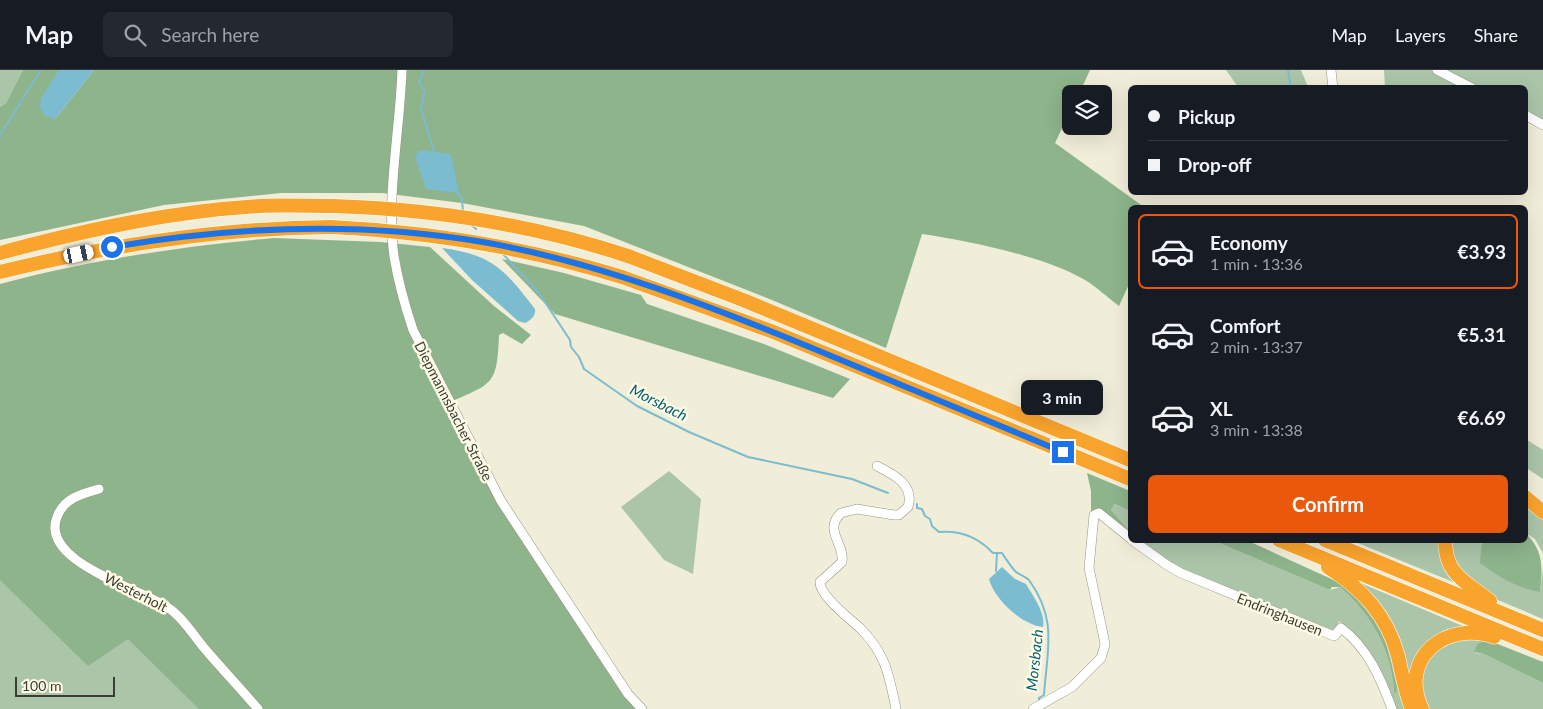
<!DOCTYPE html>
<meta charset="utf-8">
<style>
body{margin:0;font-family:Lato,sans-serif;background:#242831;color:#f1f3f6;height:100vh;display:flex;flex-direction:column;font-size:19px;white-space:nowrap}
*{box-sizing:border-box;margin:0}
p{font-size:16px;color:#9ea1a6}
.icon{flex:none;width:28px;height:28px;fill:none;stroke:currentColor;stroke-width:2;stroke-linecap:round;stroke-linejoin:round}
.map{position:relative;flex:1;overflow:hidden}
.side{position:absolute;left:1128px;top:135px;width:400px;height:338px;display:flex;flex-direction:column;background:#171b24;border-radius:8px;box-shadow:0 5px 20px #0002}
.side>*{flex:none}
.banner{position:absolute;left:1128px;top:15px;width:400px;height:110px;border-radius:8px;box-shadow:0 5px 20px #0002;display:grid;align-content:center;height:110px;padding:0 20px;background:#171b24}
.controls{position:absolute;left:1062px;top:15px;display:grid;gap:10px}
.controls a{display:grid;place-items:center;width:50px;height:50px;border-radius:8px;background:#171b24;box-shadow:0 5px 20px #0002;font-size:25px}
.scale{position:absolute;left:15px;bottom:12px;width:100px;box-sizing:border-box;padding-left:5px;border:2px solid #3e3d35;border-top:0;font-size:14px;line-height:18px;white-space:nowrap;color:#3e3d35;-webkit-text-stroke:4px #fdfae5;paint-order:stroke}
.end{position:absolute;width:22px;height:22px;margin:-11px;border:6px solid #1a73e8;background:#fff;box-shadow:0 0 0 2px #fff}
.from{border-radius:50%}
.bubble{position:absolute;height:35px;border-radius:8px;background:#171b24;box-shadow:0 5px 20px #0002;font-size:16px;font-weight:700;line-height:35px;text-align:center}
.car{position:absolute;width:15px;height:30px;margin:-15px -8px;border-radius:6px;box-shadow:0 0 4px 1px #0007;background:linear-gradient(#fff 24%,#345 0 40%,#fff 0 76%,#345 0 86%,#fff 0)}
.banner b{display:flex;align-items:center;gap:18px;height:48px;font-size:19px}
.banner b+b{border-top:1px solid #363941}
.banner i{width:12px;height:12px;background:#f1f3f6}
ul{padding:9px 0 0;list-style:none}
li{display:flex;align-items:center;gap:15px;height:75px;margin:0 10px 8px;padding:0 10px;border:2px solid transparent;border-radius:8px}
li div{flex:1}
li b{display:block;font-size:19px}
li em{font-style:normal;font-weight:700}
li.selected{border-color:#ea580c}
li>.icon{width:45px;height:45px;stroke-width:1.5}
.cta{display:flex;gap:10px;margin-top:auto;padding:10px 20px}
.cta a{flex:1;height:58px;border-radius:8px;background:#ea580c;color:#fff;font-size:20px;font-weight:700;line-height:58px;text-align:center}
header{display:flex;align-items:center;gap:30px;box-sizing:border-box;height:70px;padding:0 25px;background:#171b24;border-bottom:1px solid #363941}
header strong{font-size:24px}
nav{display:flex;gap:28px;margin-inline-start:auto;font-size:18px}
.search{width:350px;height:45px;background:#242831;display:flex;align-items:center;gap:12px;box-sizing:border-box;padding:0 18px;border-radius:8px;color:#9ea1a6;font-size:19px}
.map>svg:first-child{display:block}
.green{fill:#abc5a9}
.forest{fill:#8db48b}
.water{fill:#7cbcd0}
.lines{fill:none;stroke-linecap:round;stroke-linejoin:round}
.stream{stroke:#7cbcd0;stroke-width:2}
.minor-casing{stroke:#989582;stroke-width:10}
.highway-casing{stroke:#fff;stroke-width:15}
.minor{stroke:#fff;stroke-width:9}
.highway{stroke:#f9a42d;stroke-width:14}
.highway-bridge-casing{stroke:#fff;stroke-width:15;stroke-linecap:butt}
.highway-bridge{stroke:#f9a42d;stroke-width:14}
.route{stroke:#1a73e8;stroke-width:6}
.labels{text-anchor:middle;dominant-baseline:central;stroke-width:5;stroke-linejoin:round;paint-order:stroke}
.street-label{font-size:14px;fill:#3e3d35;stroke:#fdfae5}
.water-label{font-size:15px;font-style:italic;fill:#026074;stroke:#fdfae5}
</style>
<header>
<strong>Map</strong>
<div class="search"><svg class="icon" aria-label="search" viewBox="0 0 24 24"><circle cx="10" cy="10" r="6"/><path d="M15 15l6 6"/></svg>Search here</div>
<nav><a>Map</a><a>Layers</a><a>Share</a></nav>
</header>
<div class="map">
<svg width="1543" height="639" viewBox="0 0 1543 639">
<rect width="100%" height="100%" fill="#f0edd8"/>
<!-- green -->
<path class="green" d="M0 0H23L6 33 0 37Z
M1226 0H1301L1308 17H1238Z
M1384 0H1543V51L1534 46 1525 54V18L1388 17H1385Z
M1527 370 1543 380V409L1525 397Z
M669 401 701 429 693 504 664 490 621 437Z
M1525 432 1543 450V483L1535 469 1525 463Z
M1113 434 1130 441V467L1111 440Z
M1134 470H1212L1330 520 1340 517C1371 544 1392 581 1394 622L1397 616 1381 553 1408 639H1396L1357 568 1339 551 1336 560 1331 562 1176 499Z
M1442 470 1463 516 1353 471Z
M1448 470H1482L1481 474 1540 522 1543 499V549L1486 525 1460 505Z
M0 507 128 566 202 639H0Z
M1358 512 1470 559 1451 562 1408 618Z
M1485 567 1475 583 1484 584 1543 613V639H1428L1421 617 1424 598 1435 581 1451 571Z"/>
<!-- forest -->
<path class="forest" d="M23 0H59L55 49 94 0H1090L1079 24H1071V39L1055 73 1144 137 1130 138V212L1119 236C1108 228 1097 217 1085 210 1044 186 969 171 922 164L886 278 772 230 584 156 462 133 382 123H281L164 135 0 170V37L6 33Z
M274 168 380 172 430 177 494 236 531 265 522 274 503 263 499 265C497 316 493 313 448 333L499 433 637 639H199L128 569 88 596 0 510V214C90 190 181 176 274 168Z
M502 189 564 203 641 225 647 234 764 274 850 309 833 328 555 244Z
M1087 403 1130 421V441L1114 434 1111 440 1128 460 1125 463 1100 440 1091 447V421Z
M1525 463C1543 479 1543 496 1540 522 1517 518 1499 507 1480 493L1482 470H1525Z
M1212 470H1246L1349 517 1381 553 1397 616 1396 623 1394 622C1392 581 1371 544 1340 517H1332L1330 520Z
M1485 569 1543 592V613L1484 584 1474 582 1477 575Z"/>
<!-- water -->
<path class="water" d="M59 0H94L55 49 45 46 40 38 41 28Z
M419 80 451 84 459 123 426 119 415 87Z
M442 178C493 185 504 199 535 239 536 246 531 250 525 253L518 251 472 210Z
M1002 497 1015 509 1026 514C1033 526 1046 543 1043 557 1022 555 994 529 989 509Z"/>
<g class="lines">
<!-- stream -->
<path class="stream" d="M424 0 419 13 425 21 421 38 434 82
M1288 0 1291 18
M0 65 41 0
M456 121 462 129 463 142
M470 154 476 159
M502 183 539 223 570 270 571 277 579 287 584 299 637 336 689 362 748 387 852 409 888 423
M917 434V438L922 439 925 446 930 449 932 456 939 462C961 460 978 467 993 483H1002C1006 489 1011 497 1016 502 1020 505 1025 506 1029 510 1058 550 1047 580 1044 625L1039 628V631
M996 501 997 483"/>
<!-- minor casing -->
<g class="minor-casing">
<path id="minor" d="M402 0C400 59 386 129 394 186 398 211 405 236 413 260L501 431 628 624 642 639
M1331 0 1333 18
M1437 0 1472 18
M1525 45 1543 55
M877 396C893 404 915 415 908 437L899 445H894L857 439 841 443C823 460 845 474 842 492L820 512C819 525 850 549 860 558 886 584 889 605 896 639
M99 419C81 424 64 428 57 447 39 493 144 519 170 539 184 549 194 566 205 579 222 599 241 619 258 639
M1132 470 1167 495 1181 503 1334 566 1341 558C1368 578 1381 609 1392 639
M1033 639 1072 617 1101 588 1105 575 1103 564 1089 498 1094 445 1099 443 1130 468"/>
</g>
<!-- highway casing -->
<g class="highway-casing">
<path id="highway" d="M0 183C85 160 172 141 260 136 284 135 309 136 333 136
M628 186 743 230 1130 390
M0 202C110 175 218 158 331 157
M622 207 771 261 1130 409
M1525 427 1543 442
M1279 470 1543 579
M1325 470 1543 560
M1445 470C1445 506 1467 512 1490 531
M1328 497C1362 519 1387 545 1398 586 1402 604 1405 622 1412 639
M1422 639C1398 588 1446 550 1494 567"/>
</g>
<!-- minor -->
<use href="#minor" class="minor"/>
<!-- highway -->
<use href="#highway" class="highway"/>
<!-- highway-bridge casing -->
<g class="highway-bridge-casing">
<path id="highway-bridge" d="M333 136C434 139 531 154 628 186
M331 157C432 162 525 177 622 207"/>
</g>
<!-- highway-bridge -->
<use href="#highway-bridge" class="highway-bridge"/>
</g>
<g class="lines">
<!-- route -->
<path class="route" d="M112 177C236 156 359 151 483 172 601 193 713 237 824 283 903 316 983 349 1063 382"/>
</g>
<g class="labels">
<!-- street labels -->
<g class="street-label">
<text transform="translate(454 341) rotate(63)">Diepmannsbacher Straße</text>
<text transform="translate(136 522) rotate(27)">Westerholt</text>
<text transform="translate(1280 544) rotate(22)">Endringhausen</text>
</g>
<!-- water labels -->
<g class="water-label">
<text transform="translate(659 332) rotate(27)">Morsbach</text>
<text transform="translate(1034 590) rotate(-84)">Morsbach</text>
</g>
</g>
</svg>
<div class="controls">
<a><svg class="icon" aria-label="layers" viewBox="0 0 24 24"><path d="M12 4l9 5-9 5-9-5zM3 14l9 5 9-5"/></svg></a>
</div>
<div class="scale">100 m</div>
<i class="end from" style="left:112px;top:177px"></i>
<i class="end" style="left:1063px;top:382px"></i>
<div class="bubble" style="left:1021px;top:310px;width:82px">3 min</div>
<i class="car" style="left:79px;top:184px;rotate:78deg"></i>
<div class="banner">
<b><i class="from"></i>Pickup</b>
<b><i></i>Drop-off</b>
</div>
<section class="side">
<ul>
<li class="selected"><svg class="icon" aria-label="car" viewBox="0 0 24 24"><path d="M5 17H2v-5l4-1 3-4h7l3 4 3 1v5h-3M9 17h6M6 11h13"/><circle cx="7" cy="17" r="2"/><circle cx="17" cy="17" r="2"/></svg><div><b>Economy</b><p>1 min · 13:36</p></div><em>€3.93</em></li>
<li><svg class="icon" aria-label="car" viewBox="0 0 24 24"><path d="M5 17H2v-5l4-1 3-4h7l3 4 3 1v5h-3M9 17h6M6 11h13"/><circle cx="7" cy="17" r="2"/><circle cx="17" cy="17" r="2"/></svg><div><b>Comfort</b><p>2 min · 13:37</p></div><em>€5.31</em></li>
<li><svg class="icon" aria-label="car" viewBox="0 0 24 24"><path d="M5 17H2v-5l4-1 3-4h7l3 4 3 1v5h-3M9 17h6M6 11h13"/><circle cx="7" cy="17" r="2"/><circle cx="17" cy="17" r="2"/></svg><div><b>XL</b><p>3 min · 13:38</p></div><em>€6.69</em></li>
</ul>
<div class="cta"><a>Confirm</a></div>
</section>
</div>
